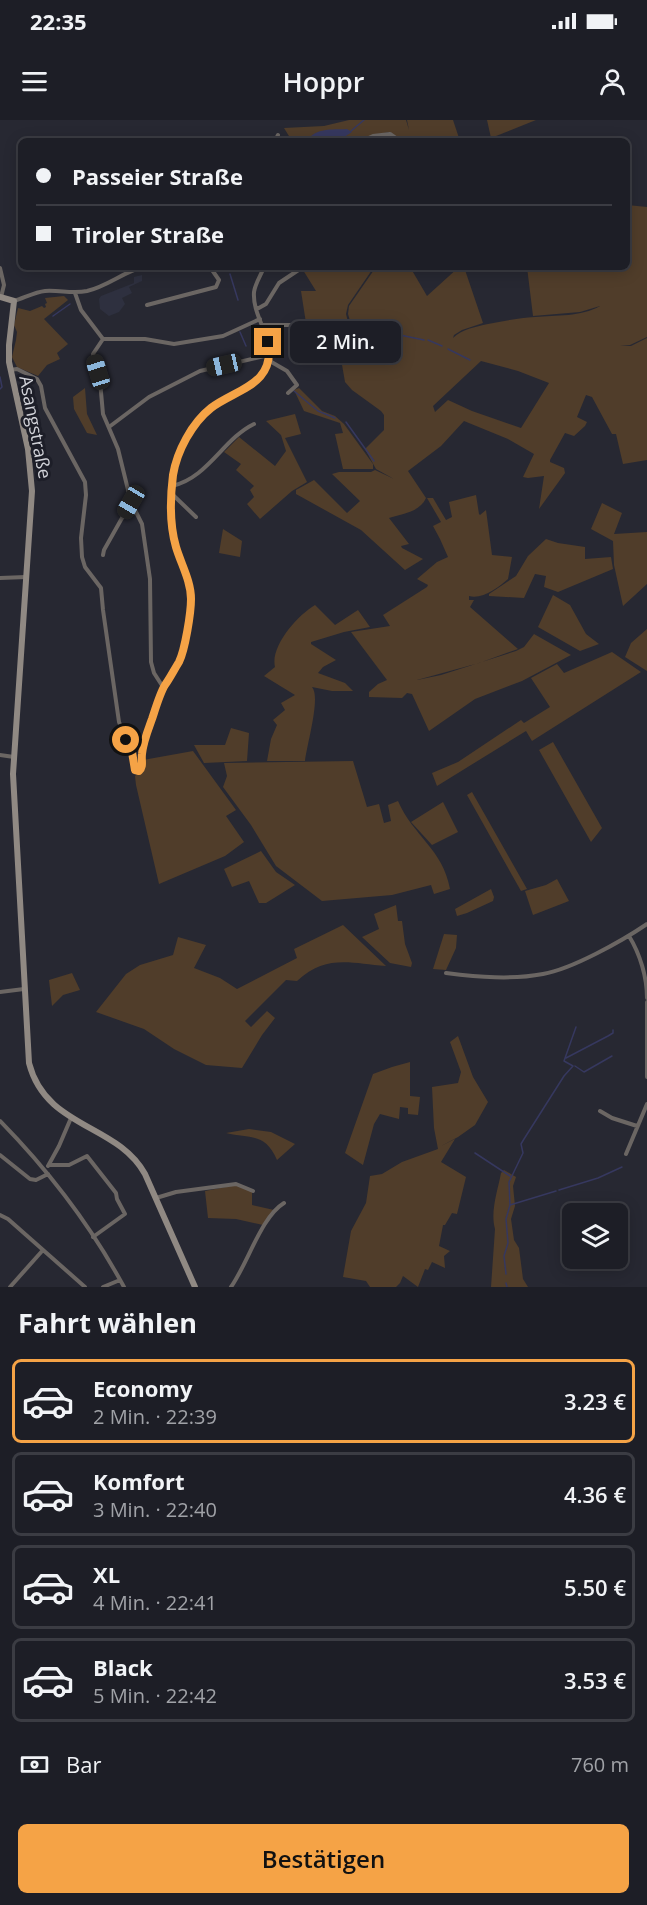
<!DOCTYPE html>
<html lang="de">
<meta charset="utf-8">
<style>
body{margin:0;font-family:"Open Sans",sans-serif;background:#2a2b32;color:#f1f3f6;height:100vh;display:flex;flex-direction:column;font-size:22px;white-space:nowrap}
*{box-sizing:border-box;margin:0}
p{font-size:20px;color:#a0a2a7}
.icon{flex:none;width:33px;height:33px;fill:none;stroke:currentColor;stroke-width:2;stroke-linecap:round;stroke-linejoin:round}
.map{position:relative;height:1167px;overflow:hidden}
.side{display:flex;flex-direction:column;background:#1d1e26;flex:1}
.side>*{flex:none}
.banner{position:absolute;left:18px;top:18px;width:612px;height:132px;border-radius:9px;box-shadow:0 3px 15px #0003,0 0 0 2px #3b3c43;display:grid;align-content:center;height:132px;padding:0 18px;background:#1d1e26}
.controls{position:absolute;left:562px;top:1083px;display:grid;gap:12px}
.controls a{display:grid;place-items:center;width:66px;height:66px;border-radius:9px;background:#1d1e26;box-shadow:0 3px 15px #0003,0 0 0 2px #3b3c43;font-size:30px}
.end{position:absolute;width:27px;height:27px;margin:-14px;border:8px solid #f5a346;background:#111;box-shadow:0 0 0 3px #111}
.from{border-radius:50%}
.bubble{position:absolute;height:42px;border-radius:9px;background:#1d1e26;box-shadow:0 3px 15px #0003,0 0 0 2px #3b3c43;font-size:20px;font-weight:600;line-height:42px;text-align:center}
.car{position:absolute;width:18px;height:36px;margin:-18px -9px;border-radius:8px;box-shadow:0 0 4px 2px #0007;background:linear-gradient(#222 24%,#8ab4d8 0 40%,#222 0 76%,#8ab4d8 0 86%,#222 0)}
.banner b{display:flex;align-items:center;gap:21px;height:57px;font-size:22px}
.banner b+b{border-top:2px solid #3b3c43}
.banner i{width:15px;height:15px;background:#f1f3f6}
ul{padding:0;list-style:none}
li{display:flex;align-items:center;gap:18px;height:84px;margin:0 12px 9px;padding:0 6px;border:3px solid #3b3c43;border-radius:9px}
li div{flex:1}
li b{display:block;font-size:22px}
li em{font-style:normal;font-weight:600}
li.selected{border-color:#f5a346}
li>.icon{width:54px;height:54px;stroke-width:1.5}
h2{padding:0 18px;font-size:27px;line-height:72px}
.pay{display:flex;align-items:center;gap:15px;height:66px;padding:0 18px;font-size:22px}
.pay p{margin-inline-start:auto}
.action{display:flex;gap:12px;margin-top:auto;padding:12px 18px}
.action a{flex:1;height:69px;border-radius:9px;background:#f5a346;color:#111;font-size:24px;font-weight:600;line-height:69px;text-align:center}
.status{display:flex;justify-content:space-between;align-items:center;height:42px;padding:0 30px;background:#1d1e26;direction:ltr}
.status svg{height:16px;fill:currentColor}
header{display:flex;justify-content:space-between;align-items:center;height:78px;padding:0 18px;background:#1d1e26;font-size:27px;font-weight:600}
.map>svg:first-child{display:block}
.built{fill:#2e303f}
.green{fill:#503d2a;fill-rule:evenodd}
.water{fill:#36385f}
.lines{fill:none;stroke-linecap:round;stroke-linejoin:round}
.stream{stroke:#36385f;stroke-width:1.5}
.street{stroke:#6b6663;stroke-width:4}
.secondary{stroke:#908983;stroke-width:6}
.route{stroke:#f5a346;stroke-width:8}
.labels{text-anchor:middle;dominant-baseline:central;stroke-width:6;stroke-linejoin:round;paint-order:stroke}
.street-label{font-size:18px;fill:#d2d3d9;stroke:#1d1e28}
</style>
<div class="status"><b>22:35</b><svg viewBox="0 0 49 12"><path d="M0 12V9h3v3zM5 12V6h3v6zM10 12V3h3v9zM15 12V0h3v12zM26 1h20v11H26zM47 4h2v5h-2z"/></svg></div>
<header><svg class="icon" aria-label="menu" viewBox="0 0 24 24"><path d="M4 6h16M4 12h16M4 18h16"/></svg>Hoppr<svg class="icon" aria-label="person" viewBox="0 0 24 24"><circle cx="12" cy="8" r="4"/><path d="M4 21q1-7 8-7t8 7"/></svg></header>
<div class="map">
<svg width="647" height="1167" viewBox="0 0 647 1167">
<rect width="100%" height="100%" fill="#272832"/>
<!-- built -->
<path class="built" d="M142 155V161L129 167 132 173 122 178 125 184 119 192 109 196 100 189 99 179 101 176 134 163V157Z"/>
<!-- green -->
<path class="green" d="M349 0H406L409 10 407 0H453L460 21H402L390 12 372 15 358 21H292L284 8 324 6Z
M487 0H536L491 18Z
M627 85 647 87V217L630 225 620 226H631L647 218V340L623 344 616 314H612L592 277 586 275 577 297 587 302 585 306 574 316 565 313 550 340V342L564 348 565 353 539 389 544 356 528 358 523 357 534 334 508 319 464 301 441 326 408 351 426 378C420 392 402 394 389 398L409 424 401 426 402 428 423 439 405 450 361 410 296 374V370L314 360 347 393 360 381 332 354 339 352H371L375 350 394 359 376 349 365 329 384 310V295L381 291 352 270 345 262 341 239 342 232 353 211 348 194 349 186 376 147H410L427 176 459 147H464L483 203 462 210 454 215 453 218C462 209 475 207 488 204 503 201 519 198 535 197 556 195 581 197 600 186L580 192 533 196 527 147H593V149L595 147H627ZM481 241 518 251 549 263 521 308 472 291 448 280 435 292 433 286Z
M315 147H374L348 185 346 194 350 210 340 231 323 232V230L331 220 329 205 306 203 301 171H316L303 150Z
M64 176 68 180 44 199 68 224 57 233 60 239 47 245 38 256 17 247 12 237 16 220 17 212 14 205 18 188 30 191 42 186 44 188 46 187 45 184 47 183 45 178Z
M85 268 87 294 97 315 87 313 74 289 73 277Z
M299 268 322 291 335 296 344 304 373 344V349H343L335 314 343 313 340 303 304 291 294 270Z
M295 294 301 314 285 318 307 362 292 371 260 399 247 384 254 377 250 370 254 366 236 350 241 344 224 332 239 317 275 346 286 331 281 315 266 301Z
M476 375 479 394 480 395 486 390 492 435 512 437 508 459C499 467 482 480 469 476V480H474L470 487 518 529 479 543 417 560 441 555 516 531 524 527 534 514 571 535 522 561 475 579 429 611 412 574 407 573 402 578 369 577V572L378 564 387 560 351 512 390 506 383 495 427 467 428 465 417 459 437 442 448 437 440 419 433 406 441 402 427 378H433L446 400 452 397 449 382Z
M602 383 622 393 614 414 647 412V464L623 486 614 445 613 421 591 409Z
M223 409 242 421 240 437 219 433Z
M546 419 558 423 585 427V439L611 437 613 449 558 472 544 467 546 456 535 454 524 478 489 476V474L516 456 528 436Z
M553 475 570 485 586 514 599 524 580 531 538 507Z
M315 485 335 505 358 490 370 507 344 512 311 522V524L336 540 323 547 318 553 345 563 353 571H332L312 567C321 577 307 624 305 641H267L271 619 277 605 273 600 285 590 281 583 295 575 264 556 275 547C270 526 298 495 315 485Z
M647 509V551L625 537 631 523Z
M612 532 641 552 532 621 526 611 437 666 432 653 458 642 521 600 524 603 550 587 531 558 557 544 564 553Z
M231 608 249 613 247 641 204 643 194 625H225Z
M553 622 602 708 591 722 539 630Z
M193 631 236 690 226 696 244 722 225 736 159 764 136 665 135 656 143 649V640Z
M353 641 367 687 379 684 384 703 391 701 388 685 398 681C413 716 443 729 450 769L434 774 431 765 392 775 322 781 276 746 251 705 223 667 227 656 224 643Z
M472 672 527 769 521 771 467 675Z
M443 682 458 712 432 725 411 702Z
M261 731 276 752 295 765 266 783H259L249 761 232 767 224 749Z
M557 759 569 781 533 795 525 771 546 765Z
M491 769 494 777 493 781 467 793 457 796 455 789Z
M396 785 398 801H402L405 824 412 843 411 847 390 843 362 817 379 809 374 794Z
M343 805 386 846C350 843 326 834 297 861L286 860 245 901 251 907 267 891 275 898 262 915 242 948 206 945 174 929 144 909 96 892 126 854 140 845 173 835 178 817 206 825 194 848 220 858 237 869 297 838 294 829Z
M444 814 457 815 456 828 446 850 433 849Z
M72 853 80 870 63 875 52 886 49 860Z
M458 916 473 957 488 982 475 1005 458 1017 441 1026 455 1019 441 1042 466 1057 457 1094 452 1093 445 1105H443L439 1126 450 1131 444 1136 445 1148 432 1142 428 1150 425 1149 418 1167 403 1156 400 1163 396 1167H370L366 1161 343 1157 351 1111 366 1083 370 1056 382 1054 402 1042 438 1029 434 1008 432 967 458 963 461 952 450 922Z
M410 942V976L420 977 418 995 408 994V988L400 987 399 999 380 994 374 1004 363 1045 345 1033 373 954 392 947Z
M249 1009 271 1012 295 1024 277 1040C265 1012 250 1019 226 1013Z
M504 1050 516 1057 513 1066 515 1086 511 1099 514 1120 519 1128 523 1159 528 1167H491L495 1109C490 1091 498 1070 501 1053Z
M236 1065 252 1071V1085L274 1090 263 1105 236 1099 208 1098 205 1071Z"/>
<!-- water -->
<path class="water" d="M347 9 352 12 338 21H306C318 7 330 10 347 9Z"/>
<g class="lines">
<!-- stream -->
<path class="stream" d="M351 11 364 0
M218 151 229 147
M230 154 238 180
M53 196 70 184
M352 205 424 220
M321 206 349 205
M240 212 246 226
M428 220 442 226
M448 229 470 240
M0 257 2 267 0 269
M294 271 318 291 335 298
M346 302 374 341
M566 938 608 916 613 913V910
M575 946 584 952 612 936
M475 1033 510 1056
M559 1070 598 1058 622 1047
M510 1085 556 1071
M506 1154 504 1136 508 1123 506 1099 510 1085 509 1062 523 1033 521 1024 524 1019 564 956 573 946 564 941 576 907
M506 1163 507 1167"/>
<!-- street -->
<path class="street" d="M275 21 278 15
M362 21 373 16 390 14 400 21
M0 148 4 165 1 177
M75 173 81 190 103 219 93 234 100 261 103 294 118 329 131 382 142 404 150 459 151 542 154 553 163 567
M14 181C24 178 35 172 45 171 60 170 73 174 87 171 108 166 123 152 143 147
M147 185 216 167 219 160 210 147
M257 189 266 184 279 163 303 147
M263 205H311
M103 219H145L174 224 223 216 260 199
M268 240 287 251 297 265 288 273
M10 250 17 249 37 259 41 266 45 288 85 362 86 375 81 418 82 437 85 447 101 468 103 490 119 602 132 632 135 650 138 651 142 648C143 624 151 602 160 579 162 575 162 569 164 566 169 557 177 548 180 539 186 523 189 502 191 485 193 467 184 450 178 433 166 399 168 359 183 327 191 310 201 295 217 284 235 272 257 269 265 247 277 218 252 199 254 172 255 164 261 155 264 147
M109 307 149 277 200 251 269 235
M172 366C208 358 223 319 254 304
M172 374 196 397
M103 435 104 430 131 382
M0 458 26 457
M0 635 14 637
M629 816C640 834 647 857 647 878
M446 853C478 857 512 860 543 854 572 849 622 821 647 804
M0 872 24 869
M647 882V957
M600 991 612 998 637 1006
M0 1001C48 1050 91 1106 124 1167
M626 1034 647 984
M0 1035 30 1059 36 1060 48 1054
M49 1045H69L87 1036 116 1073 117 1079 125 1094 93 1117
M48 1046 59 1026 71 998
M156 1078 176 1072 236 1064 253 1071
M0 1095 8 1099 85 1167
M10 1167 43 1130
M103 1167 120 1160
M231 1167C248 1143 261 1097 284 1083"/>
<!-- secondary -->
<path class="secondary" d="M0 177 14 181 9 225V242L28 329 32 371 13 654 29 943C46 1009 117 1003 145 1054L195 1167"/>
</g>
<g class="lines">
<!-- route -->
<path class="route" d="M126 620 132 632 135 650 139 651C144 646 141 641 142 634 143 622 148 610 152 599 155 590 160 573 165 565 170 558 174 550 179 542 185 530 191 493 191 479 191 461 181 444 176 427 169 403 170 379 173 355 177 331 192 303 211 288 236 269 276 265 268 222"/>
</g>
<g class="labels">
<!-- street labels -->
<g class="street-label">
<text transform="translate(36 307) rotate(79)">Asangstraße</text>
</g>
</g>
</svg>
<div class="controls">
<a><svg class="icon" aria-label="layers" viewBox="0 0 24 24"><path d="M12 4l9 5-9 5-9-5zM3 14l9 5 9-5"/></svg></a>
</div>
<i class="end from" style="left:126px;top:620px"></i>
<i class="end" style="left:268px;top:222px"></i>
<div class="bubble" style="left:290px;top:201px;width:111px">2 Min.</div>
<i class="car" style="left:224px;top:245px;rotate:257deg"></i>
<i class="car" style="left:98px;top:252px;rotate:343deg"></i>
<i class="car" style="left:131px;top:382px;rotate:210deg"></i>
<div class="banner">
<b><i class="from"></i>Passeier Straße</b>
<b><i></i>Tiroler Straße</b>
</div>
</div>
<section class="side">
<h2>Fahrt wählen</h2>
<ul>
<li class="selected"><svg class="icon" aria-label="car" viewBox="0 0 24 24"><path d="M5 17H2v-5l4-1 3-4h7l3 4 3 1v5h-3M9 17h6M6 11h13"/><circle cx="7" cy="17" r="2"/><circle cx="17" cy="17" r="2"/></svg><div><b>Economy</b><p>2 Min. · 22:39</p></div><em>3.23 €</em></li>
<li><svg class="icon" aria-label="car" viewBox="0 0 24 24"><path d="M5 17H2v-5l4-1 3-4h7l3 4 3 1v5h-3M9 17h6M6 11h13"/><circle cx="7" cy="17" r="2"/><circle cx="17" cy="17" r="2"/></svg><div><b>Komfort</b><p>3 Min. · 22:40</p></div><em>4.36 €</em></li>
<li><svg class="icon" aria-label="car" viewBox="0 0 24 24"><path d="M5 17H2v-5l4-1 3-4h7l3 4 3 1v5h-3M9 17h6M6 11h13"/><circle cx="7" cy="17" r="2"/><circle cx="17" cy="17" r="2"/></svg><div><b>XL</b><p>4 Min. · 22:41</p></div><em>5.50 €</em></li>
<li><svg class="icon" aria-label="car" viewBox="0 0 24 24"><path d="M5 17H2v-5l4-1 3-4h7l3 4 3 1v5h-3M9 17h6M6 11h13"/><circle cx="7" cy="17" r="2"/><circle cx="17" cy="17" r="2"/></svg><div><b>Black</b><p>5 Min. · 22:42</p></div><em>3.53 €</em></li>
</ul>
<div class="pay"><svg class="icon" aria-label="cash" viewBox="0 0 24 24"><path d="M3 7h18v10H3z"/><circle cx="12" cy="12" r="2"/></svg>Bar<p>760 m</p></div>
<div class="action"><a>Bestätigen</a></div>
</section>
